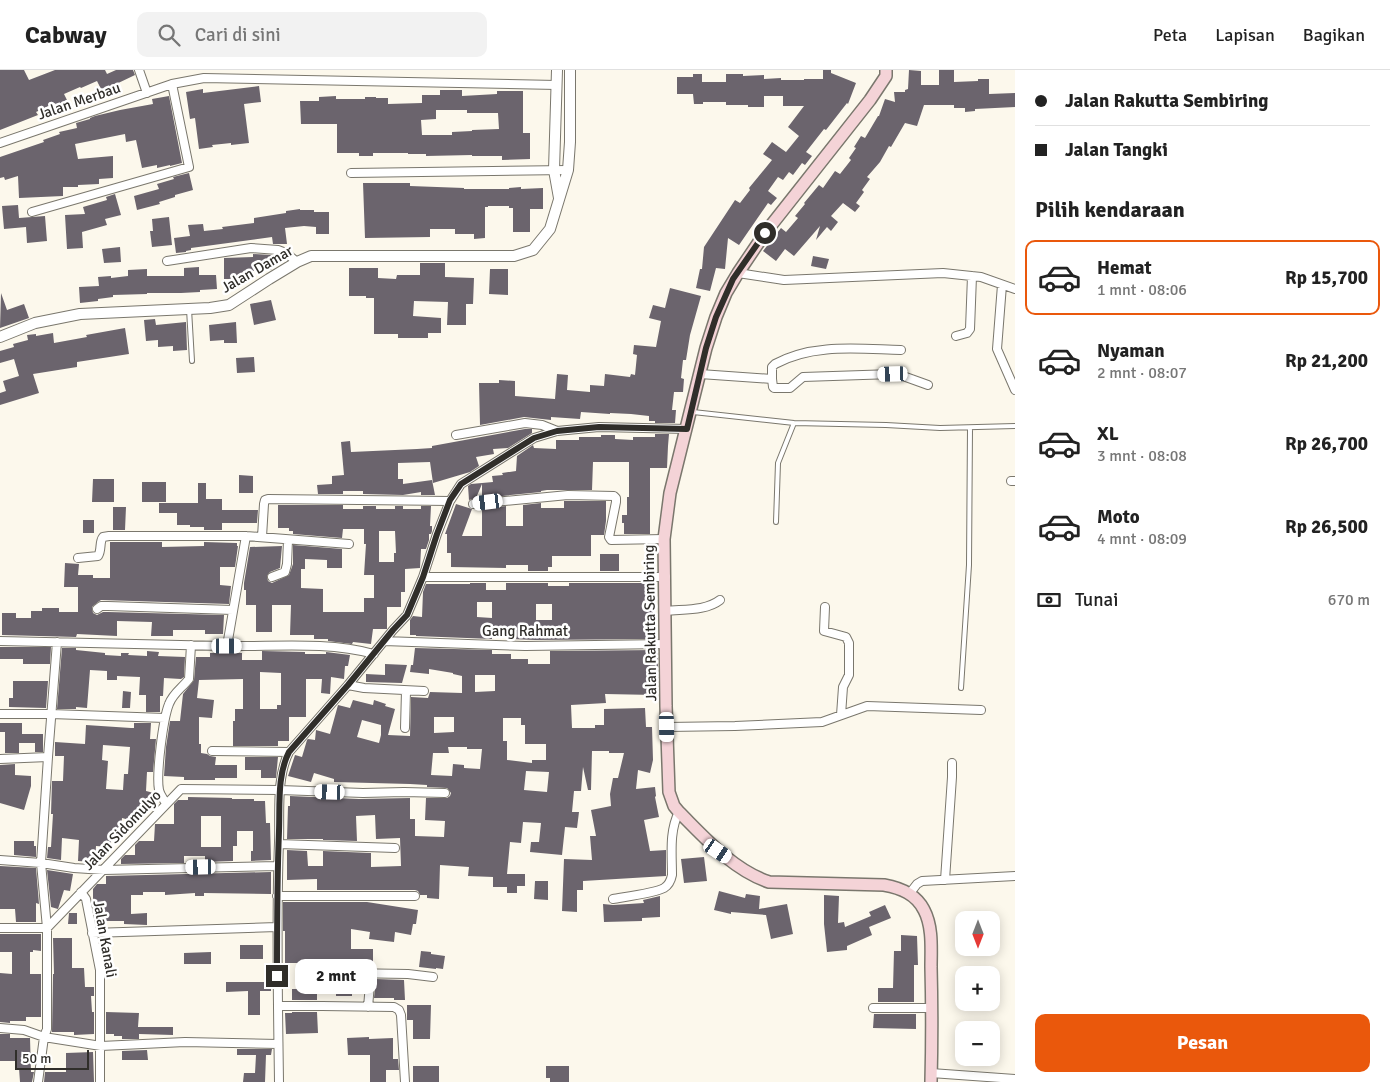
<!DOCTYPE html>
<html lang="id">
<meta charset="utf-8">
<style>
body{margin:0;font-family:Signika,sans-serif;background:#f2f2f2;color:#222;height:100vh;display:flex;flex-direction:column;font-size:19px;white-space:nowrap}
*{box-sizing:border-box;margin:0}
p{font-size:16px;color:#767676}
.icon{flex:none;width:28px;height:28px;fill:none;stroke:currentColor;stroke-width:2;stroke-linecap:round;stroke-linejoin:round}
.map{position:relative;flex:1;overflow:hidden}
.sheet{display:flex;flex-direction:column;background:#fff;width:375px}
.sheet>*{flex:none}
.top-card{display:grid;align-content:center;height:110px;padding:0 20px;background:#fff}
.needle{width:32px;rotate:180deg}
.tools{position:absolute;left:955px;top:841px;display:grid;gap:10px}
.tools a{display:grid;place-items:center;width:45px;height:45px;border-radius:10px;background:#fff;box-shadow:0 2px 12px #0003;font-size:25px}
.scale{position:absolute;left:15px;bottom:12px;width:74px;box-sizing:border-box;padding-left:5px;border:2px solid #302e2a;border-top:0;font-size:14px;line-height:18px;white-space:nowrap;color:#302e2a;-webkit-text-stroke:4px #fff;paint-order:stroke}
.end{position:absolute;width:22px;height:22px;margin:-11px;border:6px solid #302e2a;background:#fff;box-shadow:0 0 0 2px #fff}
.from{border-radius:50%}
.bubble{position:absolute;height:35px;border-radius:10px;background:#fff;box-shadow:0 2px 12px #0003;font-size:16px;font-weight:700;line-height:35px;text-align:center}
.car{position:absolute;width:15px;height:30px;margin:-15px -8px;border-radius:6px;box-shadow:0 0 4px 1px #0007;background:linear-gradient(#fff 24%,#345 0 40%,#fff 0 76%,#345 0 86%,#fff 0)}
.top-card b{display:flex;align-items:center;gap:18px;height:48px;font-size:19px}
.top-card b+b{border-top:1px solid #e0e0e0}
.top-card i{width:12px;height:12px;background:#222}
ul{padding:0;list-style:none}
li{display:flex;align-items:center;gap:15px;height:75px;margin:0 10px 8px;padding:0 10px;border:2px solid transparent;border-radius:10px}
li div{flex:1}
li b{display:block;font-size:19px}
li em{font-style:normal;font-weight:700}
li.on{border-color:#ea580c}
li>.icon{width:45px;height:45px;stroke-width:1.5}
h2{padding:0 20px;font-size:22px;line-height:60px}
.pay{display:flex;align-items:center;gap:12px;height:55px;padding:0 20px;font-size:19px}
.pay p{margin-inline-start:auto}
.action{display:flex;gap:10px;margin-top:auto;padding:10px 20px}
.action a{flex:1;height:58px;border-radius:10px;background:#ea580c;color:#fff;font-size:20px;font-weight:700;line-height:58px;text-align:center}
header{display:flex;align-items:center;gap:30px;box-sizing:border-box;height:70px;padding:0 25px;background:#fff;border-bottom:1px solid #e0e0e0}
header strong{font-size:24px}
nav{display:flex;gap:28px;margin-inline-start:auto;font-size:18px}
.search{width:350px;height:45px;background:#f2f2f2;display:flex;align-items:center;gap:12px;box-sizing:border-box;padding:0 18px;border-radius:10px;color:#767676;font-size:19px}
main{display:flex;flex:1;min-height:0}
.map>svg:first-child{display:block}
.building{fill:#6b646d;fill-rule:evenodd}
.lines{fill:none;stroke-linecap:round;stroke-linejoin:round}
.service-casing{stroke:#7a776d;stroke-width:6}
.minor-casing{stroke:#7a776d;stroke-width:10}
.tertiary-casing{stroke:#7a776d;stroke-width:12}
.secondary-casing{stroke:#7a776d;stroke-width:14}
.service{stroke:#fff;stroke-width:4}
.minor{stroke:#fff;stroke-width:8}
.tertiary{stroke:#fff;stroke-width:10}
.secondary{stroke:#f4d3d7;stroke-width:11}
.route{stroke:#302e2a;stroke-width:6}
.labels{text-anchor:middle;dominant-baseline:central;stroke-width:5;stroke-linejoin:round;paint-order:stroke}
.street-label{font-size:15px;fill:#302e2a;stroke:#fff}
</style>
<header>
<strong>Cabway</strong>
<div class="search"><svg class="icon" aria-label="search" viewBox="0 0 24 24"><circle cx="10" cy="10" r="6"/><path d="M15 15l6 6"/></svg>Cari di sini</div>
<nav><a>Peta</a><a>Lapisan</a><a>Bagikan</a></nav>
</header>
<main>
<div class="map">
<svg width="1015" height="1012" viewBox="0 0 1015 1012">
<rect width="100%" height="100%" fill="#fcf8ec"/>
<!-- building -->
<path class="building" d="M0 0H24L29 10 55 0H105L107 4 116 0H133L135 5 112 16 113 18 103 23 97 11 81 18 80 17 64 24 67 30 56 36 55 33 36 42 38 45 0 60Z
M823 0H831V3L856 13 848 34 847 33 826 60 824 59 806 82 812 86 805 95 802 93 793 105 789 102 783 110 778 107 768 121 777 128 771 135 768 133 739 175 728 168 725 199 716 198 710 221 696 218 700 199H702L704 177 735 130 740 133 750 120 749 118 772 90 763 84 772 72 786 82 799 66 788 57 804 36H783V26H764V37H748V35H726V32H703V34H694L693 24H677V7H693V4H702V12H726V4H743V6L764 5V9L781 8V10H804V9H823Z
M909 0 921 1V15H939V0H954V12L978 11V9H989V24L1015 23V37L975 39V41L965 42V38H954V35H924L917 56 905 53 891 77 889 76 880 92 867 107 870 109 862 120 864 122 856 133 860 136 855 142 843 133 831 146 838 152 831 161 827 157 816 170 820 156 794 186 785 179 776 191 763 181 781 158 786 162 798 148 795 146 805 134 804 133 819 115 823 118 835 101 840 104 851 90 849 88 856 78 854 77 861 66 865 68 878 46H879L885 29 895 32 894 22H905V20L908 19Z
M259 16 261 32 244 34 249 73 231 75V73L212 75 213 77 199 79 195 48 190 49 186 22 203 19V23Z
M440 20H462V26L497 24V21H523V63H530V89L502 90V86H472V85L426 86V84H408V83H373V86H359V83H337V54H301L300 31H319V27L336 26V29H365V27H376V28H388V34L422 33V25H440ZM436 40H467V43H498L499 59 472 60V61L452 62V65H422L421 50 436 49Z
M169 26 182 93 170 96V95L157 98V95L142 98 136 70 126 72 125 64 75 74 78 89 113 86V108L99 109V114L78 115V117H63V126L19 128 18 106 5 110 4 107 0 108V87L44 72 43 70 60 64 59 62 77 58 76 53 90 49V48L95 46 120 40 153 34 152 29Z
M189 103 193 120 175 125V127L159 132 160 134 137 140 134 126 159 119 157 114 174 109 173 107Z
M363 113H410V116L464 118V119H509V118L521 117V119L543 118V139H530V162H513V138H509V136H488V137H485V168L474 169V164H455V159H430V167L365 168Z
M115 124 121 145 105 149 107 155 82 162 83 178 67 179 65 145 85 144 83 137 107 130 106 127Z
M18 135 19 148 45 146 47 171 27 173 26 157 4 159 2 136Z
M300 139V140H314V142H329V164H316V157L304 156 285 158 287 174H273L272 167 191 178V180L186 181V182L176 183 174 168 190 166 188 155 203 154 204 161 223 159 222 157 254 153V148L286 143V141Z
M169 147 172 175 152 177 150 161H153L152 149Z
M120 177 121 192 104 193 102 179Z
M253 184 272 185V199L270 200 250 201V206H238V209H224V188L253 187Z
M813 186 829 189 826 199 811 196Z
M420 193H445V207L474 208 473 234H466V255H447L448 232 414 231 413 246 441 248V263H428V268H398V264H374V228H366V226H349V198H378V208L396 209 397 205H420Z
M199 197V205H216L217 219 200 220V222L181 223H147V224L113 225V227L98 229V231L80 233 79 217 99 216 98 207 111 206V208L128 206V200L147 199V206H184V198Z
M490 199H508V225L489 224Z
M670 218 701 226 690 265 686 290H683L681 308 684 309 683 322H674L672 340H676L675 353H655V351H649V346L631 344 610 343V344L581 342 580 349 551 347V350L524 347 480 355 479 313H499V310L515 311V326L555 329 557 304 568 305 567 320 590 322V315L604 316 605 304 630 307 631 304 635 305 637 285 633 284 634 275 656 277 661 251 649 248 653 235 665 238Z
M1 223 7 240 24 234 29 248 0 258Z
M271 230 276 250 254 255 250 234Z
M155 249 156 255 186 252 187 280 173 281V276L158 277V270L146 271 144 250Z
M236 252 237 273H224V270L210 271 209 255Z
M125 258 129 284 77 292V297L33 304 39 323 0 335V323L6 321 3 311 19 306 14 289 0 293V281L14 277 13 274 28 270 27 265 36 264V266L53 263 54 273 87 267 86 265Z
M254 287 255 302 237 303 236 288Z
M525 359H532V363L508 378 493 379 494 384 476 387 479 396 470 402 433 413 430 392 398 393V409H403V414L432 410 435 425H421V422L403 425 363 424V421H343V424H318L317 415 332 414V406L344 405 341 372 350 371 351 382 417 379 432 378V376Z
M655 364H669L668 376 667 398H650V464H624V453H622V445H627V427H629V392H593L592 420H547L541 421V422L482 428V414L476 428 469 430 468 416 471 414 493 412 492 406 503 405 502 403 516 401 517 386 533 375 534 378 556 379V370H579V367H601V365H615V369L633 370V367H655Z
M239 405 253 406V423H239Z
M93 409H114V432H92Z
M142 412H166V432H142Z
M198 413H206V429H222V440H258L257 453H222V460H204V457H190V455H177V443H159V433H198Z
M564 431H606V451L604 465H591V486H552V497H548V501H528V495H506V498L451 497V483H447V464H445L456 434 472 439 462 466H482V439L506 436V456H523V435L541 433V438H564Z
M278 435H343V439H363V436H376V439H395V436H403V439H421V436H431L430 456H432V461L431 464H429V470L426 479H421L420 498 405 499V522H401V537H387V559H373L371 574 353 572 352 574 328 571V569H314V565H290L291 535H272V562H256V535H246V520H244V513L250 477 282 476 280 498 270 502 267 506 268 511 272 513 289 505 293 494V475L342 479V498H327V490L305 489V499H301V518L323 519V542H364V528H374V505H364L366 474H364V459H343L342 468 293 464V461H289V458H278ZM379 461H395L396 483H394V492H379Z
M113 437H126L125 460H113Z
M83 450H94V463H83Z
M110 472H162V477L204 476V472L237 473V476H238L235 497H220V515L231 516 229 534 101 530 98 532 92 537 93 543 97 545 103 542H108L224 545 223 564H205V560H173V566H151L152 552 117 551V566L77 564 76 567 2 565V543H16V548H31V541H42V538H59V542H78V517H64L65 493 79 494 78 505H93V508H110Z
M600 484H619V501H600Z
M470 513H486V520H506V513H548V516H569V513H651V528H654L656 569 535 570 510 569V566L492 565V569L416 566V565H410V550L413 546 422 547 423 522 426 514H470ZM477 532H492V548L477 547ZM536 534H552V550H536Z
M0 577H51L50 594H23V589H0Z
M62 578H76V580L105 583V585L121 586V583H129L128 585 147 586V581L159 582 158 586 185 587 184 607 181 609 164 608 163 626H160V642H146V625H139L140 607 117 606V610H107V601L90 600 87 638 76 637V639H57Z
M415 578 492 580V584H511V589H528V594H550V581L658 580V619H655V625L605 624 606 633 571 635 572 658H595V655H604V639L645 638 646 657H652L653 690 650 703 638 700 636 719 655 717 656 726 655 727 659 747 644 750 650 781 666 780V806L583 811V820H577V842L562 841 564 789 592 790 590 766H596L591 740 611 736 610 724 613 708H618L624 683H609V681H592L591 720H588L583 697 581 721H574L572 742H579L577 758 565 757 562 785 530 782 531 772H539L541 753 523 752 521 773 510 772 507 804H525V816H517V823H507V817H493V807L468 806 469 797 440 795 439 829 427 828V825H420L418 821 415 820H317V809L287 810V780L307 781 308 796H323V781L371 783V797L401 796 400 768 376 769 375 745 356 746 357 771 323 770V769H287L288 736H290V726L359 729 410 728V749H415V766L444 767 445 751 425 750 426 728H447L450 726 451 723 447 718 427 717V715L410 714 334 712V709L314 703 311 712 288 706 295 685 302 687 307 670 308 669 315 670 316 660 330 664 338 635 350 638 353 630 373 635 374 630 386 634 385 636 395 639 388 665 410 666 411 627 428 628 430 622 462 623V606L453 604V603L429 599V604L410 602 411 595H413ZM475 605H495V621L475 622ZM434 647H454V662L434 663ZM503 648H521V655H525V674H546V690H532V693L507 690V671H503ZM362 650 381 655V665L379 673 357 667ZM448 677H467V679H482L480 699 464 698V695L453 694 452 706 431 705 433 683H449ZM526 701 549 702 547 722 524 720Z
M262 581 305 582V584H326V582L350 585 348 596H345L344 609 331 607 330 624 321 623 322 609H306V647H289V671H278V676H233V651H235V639H243V609L199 610 197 628 214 630 212 648 199 647V674H201V683L207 684 210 686 216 687 215 695H237V708H215V710H184V707L164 706 166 677 170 651H180L183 624 194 610 196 587H210V583H242V590H262ZM260 602 281 603V635H277V639H260Z
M385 594 407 595 402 613 366 612V604L385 605Z
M13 611H48L46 638 9 637V628H13Z
M123 621 131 622 130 638H122Z
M0 653H22V664H43V682H35V673H19V683H5V662H0Z
M134 653H151L150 669H156L153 702H147L146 721 154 723 152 733 143 731 137 752 122 748 121 763 111 762V777L96 776 95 792 78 791 79 770 62 768 61 790 47 788 48 777H51L53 744H51L52 711H63L64 686H55V672L85 674 86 655 131 658H134ZM103 675 130 677 128 704H124L123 720 106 719 108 691 102 690Z
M245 687H278L276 708H261V700H245Z
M15 694V705L31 706V716L24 740 0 733V695Z
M188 727 232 728V729H254V731H265L266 753H270L271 790 251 791V781H253V761H237V776H233V791L205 792V786H184V793L121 794V789L125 785H135V775L139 771H154L155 754H174V734L178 730H188ZM201 746H221V777H201Z
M14 771H34V776H36V787L14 785Z
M704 787 707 811 684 813 681 789Z
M0 796 36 798 39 834 36 833V852H16L15 839H0Z
M47 800 73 804 70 821 64 820 58 839 51 837Z
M271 802V824L204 823V826H195V823L165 825V822H143V825H131V844L147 843V855L124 854V851H103V838H93V819L97 814H106V806Z
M535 811H548V830L534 829Z
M719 821 745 828 746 824 760 826 759 839 787 834 793 864 771 869 766 845 731 842V844L714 840Z
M824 825 839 826 838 853 844 852 845 857 871 846 869 842 885 835 891 848 869 857 872 865 847 876V880L827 882 824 854Z
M660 826V847L642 848V851L604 852 603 834 613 835 644 833 643 830Z
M283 832H367L418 840 416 854H413L411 865 395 862 394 872 369 869 370 862 351 859V879H373V895L345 894V898L341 900 340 903 341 906 345 908V916H352V926H336V893H285V861H283Z
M69 843H77V854H68Z
M0 864H41V881L33 880V882H30V904H41V947H26V951H10V953L0 952V903L12 904V882H0Z
M901 865 917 866 918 895H914V932H878V918H893L894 881H901Z
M53 868H72V898H84L85 917H94V926H91L92 942H94V964L74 965V962H52L53 904H54Z
M240 875H263V889H240Z
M421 881 431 882V884L445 886 443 899 436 898V899L419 897Z
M211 882V894H184V883Z
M376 909 404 910 405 930H394V928H374Z
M299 910H317V930H292V919H299Z
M226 912H271V921H260V945H248V921L226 922Z
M407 935H431L430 969H413V950H407Z
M106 942 139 943 138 957H173V965L139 964V969H122V966H114V964H106Z
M292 942H317L318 963 286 964 285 943H292Z
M874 944H916V959L873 958Z
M0 964H10V968H30L31 1002H34L32 1012H20L19 998H17V991H0Z
M369 967V969L393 968V989H398L399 1000H386V1012H370V985H348L347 968Z
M237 979H272L271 985H266L265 1012H243L244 1003H255L256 985H237Z
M147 980 148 990H122V981Z
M93 982 94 1012H44L45 1002H66V983Z
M413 996H439V1012H413Z
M546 996H569V1012H550V1008H546Z"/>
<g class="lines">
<!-- service casing -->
<g class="service-casing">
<path id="service" d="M189 239 192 291
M693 342 794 353 886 355 940 358 1015 356
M776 452 778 393 794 353
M961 618 969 495 970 358"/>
</g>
<!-- minor casing -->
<g class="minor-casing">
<path id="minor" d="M139 0 147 23
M0 73 172 14 204 8 557 15
M351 103 568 100
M32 142 189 97 172 14
M167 191 251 178 278 180 286 183 297 192
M738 203 784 210 943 203 981 207 1015 219
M1002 215 997 279 1015 320
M956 266 967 263 970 259 972 206
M700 304 772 309 773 317 774 318H790L803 307 893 304 903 306 928 315
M772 309V297L775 294C813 273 859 279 901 280
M456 365 525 353 542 355 557 361
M1011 411H1015
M473 434 568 425 614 426 616 428V432L609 467 611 470 664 469
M262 467 264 434 265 430 268 429 450 431
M78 488 98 486C102 480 99 472 103 467L109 466H246L349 474
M272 507 285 502 287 494 288 470
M423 507H666
M825 537 824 561 846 567 849 573V605L843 617 841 645
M97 539 101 536H108L233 540
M666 541C683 539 706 541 720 530
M0 571C75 572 150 574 225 576 275 577 325 571 374 584
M384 571 525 576 666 574
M227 576 246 466
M348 615 364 618 424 621
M0 644H51L165 648
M667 657 735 656 822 652 867 636 981 640
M405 658 406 621
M212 681 289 682
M0 689 48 687
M166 734C164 729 160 725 159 720 156 704 163 649 169 634 173 623 182 618 189 609L191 575
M279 774 395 778
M0 790 41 793 74 798 104 800 278 796V793
M945 810 952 707V693
M81 822 86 829 100 900V1012
M910 823 917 814 922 811 1015 806
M277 826H415
M613 829C624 827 655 823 664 818 669 815 671 810 672 805 672 784 669 761 679 742
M0 858H47L181 719 280 720 363 723 404 722 445 723
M92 863 277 857
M346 903 408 904 433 907
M278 936H322L394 937 399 940 401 945 405 1012
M368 937 371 903
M873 938H932
M0 958 24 960 44 967 101 976 185 972 278 974
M931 1003 1015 1009
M38 1012 44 967 47 959V858L41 793 48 687 57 572
M279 1012C278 932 276 852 279 772 280 743 276 708 289 682L348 615 393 560 407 545 423 507 437 464 450 431 461 414 534 368 557 361 599 357 687 359"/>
</g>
<!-- tertiary casing -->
<g class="tertiary-casing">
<path id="tertiary" d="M557 0 554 100 559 128
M0 267 35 253 80 244 210 238 229 235 269 209 297 192 311 186H514L533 180 550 159 568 100 570 72V0"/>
</g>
<!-- secondary casing -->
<g class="secondary-casing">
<path id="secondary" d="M886 0V6L870 30 765 163 738 203 726 223 716 247 706 278 670 423 664 469 666 636 669 722 674 736 679 742C705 768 733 800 769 812L884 815C901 818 916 824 924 840 933 857 931 879 931 897 932 935 932 974 931 1012"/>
</g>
<!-- service -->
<use href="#service" class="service"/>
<!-- minor -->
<use href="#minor" class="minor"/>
<!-- tertiary -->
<use href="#tertiary" class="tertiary"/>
<!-- secondary -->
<use href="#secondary" class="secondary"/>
</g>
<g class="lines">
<!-- route -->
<path class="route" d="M277 906C277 858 277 809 279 761 280 735 277 705 289 682L348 615 393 560 407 545 423 507 437 464 450 430 461 414 534 368 557 361 599 357 687 359 706 278 716 247 733 209 765 163"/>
</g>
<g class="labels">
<!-- street labels -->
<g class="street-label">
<text transform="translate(79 31) rotate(-19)">Jalan Merbau</text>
<text transform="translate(257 199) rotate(-30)">Jalan Damar</text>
<text transform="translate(650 553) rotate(-91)">Jalan Rakutta Sembiring</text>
<text x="525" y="561">Gang Rahmat</text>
<text transform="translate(122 760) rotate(-46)">Jalan Sidomulyo</text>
<text transform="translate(105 869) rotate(80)">Jalan Kanali</text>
</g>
</g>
</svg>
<div class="tools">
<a><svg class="needle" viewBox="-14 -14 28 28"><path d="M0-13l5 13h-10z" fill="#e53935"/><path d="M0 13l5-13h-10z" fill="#767676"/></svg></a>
<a>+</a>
<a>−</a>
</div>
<div class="scale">50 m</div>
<i class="end from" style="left:765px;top:163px"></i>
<i class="end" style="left:277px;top:906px"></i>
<div class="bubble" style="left:295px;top:889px;width:82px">2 mnt</div>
<i class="car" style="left:893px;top:304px;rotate:268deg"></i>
<i class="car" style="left:488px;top:432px;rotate:263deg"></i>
<i class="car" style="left:227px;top:576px;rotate:90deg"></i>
<i class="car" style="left:667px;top:657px;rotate:179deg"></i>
<i class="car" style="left:330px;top:722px;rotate:272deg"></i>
<i class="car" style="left:718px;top:781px;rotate:124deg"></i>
<i class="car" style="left:201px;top:797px;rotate:269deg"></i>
</div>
<section class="sheet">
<div class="top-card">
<b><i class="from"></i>Jalan Rakutta Sembiring</b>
<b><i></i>Jalan Tangki</b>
</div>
<h2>Pilih kendaraan</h2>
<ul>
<li class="on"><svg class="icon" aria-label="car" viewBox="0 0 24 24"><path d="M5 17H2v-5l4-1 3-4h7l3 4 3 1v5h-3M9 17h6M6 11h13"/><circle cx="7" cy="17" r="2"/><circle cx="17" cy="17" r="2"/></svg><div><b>Hemat</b><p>1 mnt · 08:06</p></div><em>Rp 15,700</em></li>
<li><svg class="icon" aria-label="car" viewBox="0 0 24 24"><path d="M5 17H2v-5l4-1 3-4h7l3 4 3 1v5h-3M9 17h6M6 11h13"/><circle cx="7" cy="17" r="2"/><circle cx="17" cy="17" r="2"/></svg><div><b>Nyaman</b><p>2 mnt · 08:07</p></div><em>Rp 21,200</em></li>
<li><svg class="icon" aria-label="car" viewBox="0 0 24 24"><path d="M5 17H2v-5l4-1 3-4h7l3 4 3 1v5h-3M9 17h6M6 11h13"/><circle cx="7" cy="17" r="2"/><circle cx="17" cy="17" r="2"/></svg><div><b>XL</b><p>3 mnt · 08:08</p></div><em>Rp 26,700</em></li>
<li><svg class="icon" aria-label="car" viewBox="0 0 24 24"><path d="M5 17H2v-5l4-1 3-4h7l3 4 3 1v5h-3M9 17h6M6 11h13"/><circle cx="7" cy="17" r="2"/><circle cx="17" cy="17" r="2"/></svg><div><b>Moto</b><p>4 mnt · 08:09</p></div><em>Rp 26,500</em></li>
</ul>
<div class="pay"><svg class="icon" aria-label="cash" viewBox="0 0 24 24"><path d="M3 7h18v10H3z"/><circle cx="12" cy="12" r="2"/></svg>Tunai<p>670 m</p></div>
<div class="action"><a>Pesan</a></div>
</section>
</main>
